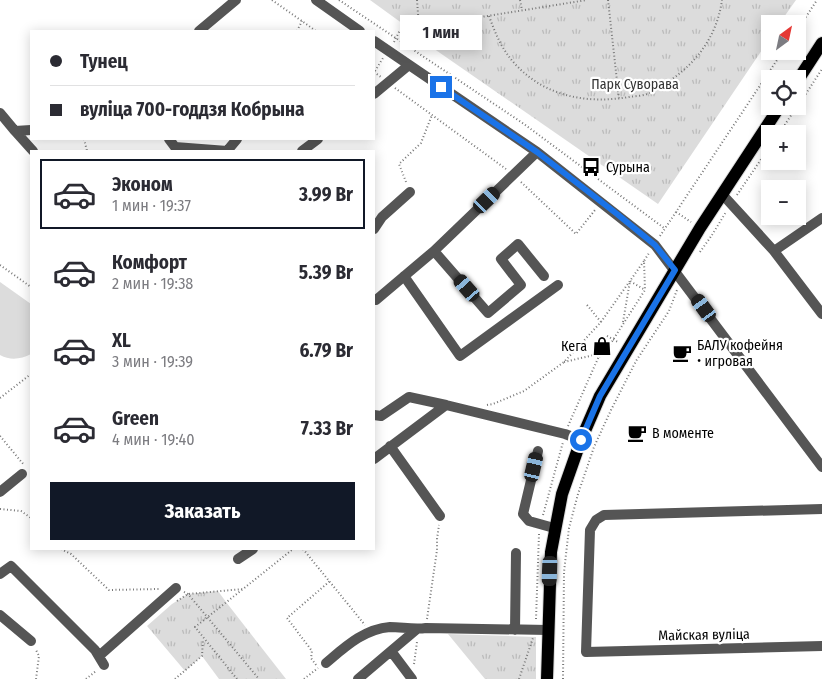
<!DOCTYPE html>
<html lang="ru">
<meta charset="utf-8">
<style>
body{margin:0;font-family:"Fira Sans Condensed",sans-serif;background:#f2f2f3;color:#2b2b33;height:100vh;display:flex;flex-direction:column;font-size:19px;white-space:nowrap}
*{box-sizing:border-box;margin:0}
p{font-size:16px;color:#7c7c81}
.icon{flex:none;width:28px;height:28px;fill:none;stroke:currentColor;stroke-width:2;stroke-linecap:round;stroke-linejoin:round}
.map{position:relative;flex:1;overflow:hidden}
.drawer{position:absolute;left:30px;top:150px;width:345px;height:400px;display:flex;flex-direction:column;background:#fff;border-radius:0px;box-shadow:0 2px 12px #0003}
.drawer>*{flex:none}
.guide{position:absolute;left:30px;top:30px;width:345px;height:110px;border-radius:0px;box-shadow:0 2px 12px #0003;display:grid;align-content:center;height:110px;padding:0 20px;background:#fff}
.needle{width:32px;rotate:33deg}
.buttons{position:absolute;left:761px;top:15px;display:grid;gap:10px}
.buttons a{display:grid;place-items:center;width:45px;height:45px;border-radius:0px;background:#fff;box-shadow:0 2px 12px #0003;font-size:25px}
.end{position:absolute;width:22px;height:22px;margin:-11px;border:6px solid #1a73e8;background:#fff;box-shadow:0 0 0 2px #fff}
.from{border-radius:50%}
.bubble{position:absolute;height:35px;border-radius:0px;background:#fff;box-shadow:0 2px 12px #0003;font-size:16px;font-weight:700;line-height:35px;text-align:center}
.car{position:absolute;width:15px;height:30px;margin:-15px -8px;border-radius:6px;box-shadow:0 0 4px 1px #0007;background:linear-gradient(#222 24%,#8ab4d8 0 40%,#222 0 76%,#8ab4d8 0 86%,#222 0)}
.guide b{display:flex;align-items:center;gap:18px;height:48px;font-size:19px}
.guide b+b{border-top:1px solid #e1e1e2}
.guide i{width:12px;height:12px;background:#2b2b33}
ul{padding:9px 0 0;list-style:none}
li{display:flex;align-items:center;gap:15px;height:70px;margin:0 10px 8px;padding:0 10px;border:2px solid transparent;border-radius:0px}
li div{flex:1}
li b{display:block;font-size:19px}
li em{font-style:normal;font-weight:700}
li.on{border-color:#111827}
li>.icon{width:45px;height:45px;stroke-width:1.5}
.primary-button{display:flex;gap:10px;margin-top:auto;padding:10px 20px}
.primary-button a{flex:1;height:58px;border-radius:0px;background:#111827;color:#fff;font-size:20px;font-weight:700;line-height:58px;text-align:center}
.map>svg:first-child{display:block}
.grass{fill:url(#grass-tufts)}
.pitch{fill:#dcdcdc}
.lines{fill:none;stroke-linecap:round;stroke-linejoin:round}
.major-casing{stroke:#dbdbdb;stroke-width:14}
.path{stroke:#777;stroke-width:2;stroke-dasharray:1 2.5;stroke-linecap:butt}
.minor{stroke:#555;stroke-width:10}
.major{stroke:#000;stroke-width:12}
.route{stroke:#1a73e8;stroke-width:6}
.labels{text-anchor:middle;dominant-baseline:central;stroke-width:4.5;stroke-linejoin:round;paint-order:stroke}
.park-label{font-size:14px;fill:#333;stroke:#fff}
.poi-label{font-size:14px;fill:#000;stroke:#fff;text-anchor:start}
.street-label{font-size:14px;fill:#000;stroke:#fff}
</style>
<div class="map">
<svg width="822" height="679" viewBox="0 0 822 679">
<defs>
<pattern id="grass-tufts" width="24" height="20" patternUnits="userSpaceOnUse" patternTransform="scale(1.25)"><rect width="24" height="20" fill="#dcdcdc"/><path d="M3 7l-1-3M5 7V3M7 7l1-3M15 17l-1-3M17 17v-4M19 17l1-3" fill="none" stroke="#bbb"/></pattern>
</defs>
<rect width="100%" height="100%" fill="#fff"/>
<!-- grass -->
<path class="grass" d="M370 0H796L779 24H770V38L658 204 417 37 410 29Z
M218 591 226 602 286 679H219L202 656 185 671 147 626 172 604 188 594Z
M448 634 536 637V679H485Z"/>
<!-- pitch -->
<path class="pitch" d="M0 282 31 304V354C21 359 11 361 0 355Z"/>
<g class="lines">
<!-- major casing -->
<g class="major-casing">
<path id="major" d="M798 80 822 43
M547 679 551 552 562 494 581 440 600 396 700 228 780 106"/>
</g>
<!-- path -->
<path class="path" d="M272 0 316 31
M339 0 524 124 664 228
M417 0 419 27
M520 0 522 10
M608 0 619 99
M489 16C496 35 502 50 516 65 546 97 588 104 629 97 635 96 642 96 647 94 652 92 656 89 661 86 693 68 717 38 722 0
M798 29 817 0
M297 31 302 21
M394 42 400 30 587 0
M375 71 383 58
M374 72 381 77
M395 88 506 169
M798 106 822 69
M779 134 797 106
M84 139 87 151
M584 177 591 167
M406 182 399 164 421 143 432 115
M521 182 576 234 595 210
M737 195 770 146
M676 212 691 222
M712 235 726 212
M660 236 783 51
M700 252 712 235
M0 265 31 287
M587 305 601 322
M623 322 630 281 645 290
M607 336 618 342
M564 362 594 355 598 356
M0 398 31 374
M487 405 493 404 524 391 564 362 601 322 644 261
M568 426 599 356 602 357 645 290 644 261 649 253
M0 436 24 465
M0 509 21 511 31 518
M543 515 563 442
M61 549 71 554 109 590 160 589
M303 549 365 625
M184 592 188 594 259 679
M177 601 188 594 243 589 293 549
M427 619 437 550V539L439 525
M536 619 539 534
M414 664 417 642
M316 665 311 658 312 651 287 618 330 581
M36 679 39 656 36 650
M86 679 96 671
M175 679 202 656 203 639
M237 679 195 627 243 589
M304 679 318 668
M519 679 533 638
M563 679 564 572 569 528 578 494 594 447 611 410 636 361 669 311 677 290"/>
<!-- minor -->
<path class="minor" d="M316 0 360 31
M199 31 236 0
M374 41 537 152 655 245 822 467
M374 94 409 65
M0 113 15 131 31 130
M15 131 33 151
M169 139 175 147 227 151 237 139
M302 151 318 139
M722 194 774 251 822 314
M374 229 382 217 410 192
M434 251 488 313 521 285 501 259 518 244 544 276
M774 251 822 218
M404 276 460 356 558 285
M376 300 434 251 537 152
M374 415 381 416 409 397 446 405
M390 446 440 516
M538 451 523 514 529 521 554 528
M374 459 446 405 565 434 581 440
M0 492 22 474
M822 509 604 515 596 520 590 530 586 652 822 646
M238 559 253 549
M0 574 11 566 95 650 104 665
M0 615 31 641
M515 630 516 553
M99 656 176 588
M326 663C345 647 364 629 390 627 402 627 414 630 426 628L548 630
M358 679 391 651
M412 679 391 651 417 629"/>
<!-- major -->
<use href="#major" class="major"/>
</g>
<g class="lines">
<!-- route -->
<path class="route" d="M441 87 537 152 617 214 655 245 675 270 600 396 581 440"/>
</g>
<!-- icons -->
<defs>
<g id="bus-bare" transform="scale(1.5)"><path d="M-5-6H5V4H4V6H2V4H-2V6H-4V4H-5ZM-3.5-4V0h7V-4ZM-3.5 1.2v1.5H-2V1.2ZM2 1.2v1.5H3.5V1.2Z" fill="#000" stroke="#fff" stroke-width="2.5" paint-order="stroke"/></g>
<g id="shop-bare" transform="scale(1.5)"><path d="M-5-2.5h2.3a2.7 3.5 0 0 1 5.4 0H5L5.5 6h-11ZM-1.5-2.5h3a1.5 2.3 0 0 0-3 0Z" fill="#000" stroke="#fff" stroke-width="2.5" paint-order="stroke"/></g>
<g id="cafe-bare" transform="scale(1.5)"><path d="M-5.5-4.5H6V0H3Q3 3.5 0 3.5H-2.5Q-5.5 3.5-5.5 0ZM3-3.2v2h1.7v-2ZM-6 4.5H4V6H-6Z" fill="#000" stroke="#fff" stroke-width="2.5" paint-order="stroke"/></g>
</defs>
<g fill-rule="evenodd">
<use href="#bus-bare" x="591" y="167"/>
<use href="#shop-bare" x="602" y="346"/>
<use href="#cafe-bare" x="682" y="353"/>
<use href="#cafe-bare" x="637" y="433"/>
</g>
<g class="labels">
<!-- park labels -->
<g class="park-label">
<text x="635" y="84">Парк Суворава</text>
</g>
<!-- poi labels -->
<g class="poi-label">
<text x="606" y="167">Сурына</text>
<text x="697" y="345">БАЛУ кофейня<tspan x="697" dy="16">• игровая</tspan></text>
<text x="587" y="346" text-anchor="end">Кега</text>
<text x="652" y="433">В моменте</text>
</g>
<!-- street labels -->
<g class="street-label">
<text transform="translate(704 635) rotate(-1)">Майская вуліца</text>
</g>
</g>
</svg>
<div class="buttons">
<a><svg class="needle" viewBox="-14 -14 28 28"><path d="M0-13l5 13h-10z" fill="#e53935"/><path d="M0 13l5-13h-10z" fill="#7c7c81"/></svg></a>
<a><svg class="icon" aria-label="locate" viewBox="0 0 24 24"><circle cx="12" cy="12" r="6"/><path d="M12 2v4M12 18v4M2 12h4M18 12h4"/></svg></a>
<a>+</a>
<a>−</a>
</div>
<i class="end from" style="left:581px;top:440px"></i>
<i class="end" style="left:441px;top:87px"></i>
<div class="bubble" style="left:400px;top:15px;width:82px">1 мин</div>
<i class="car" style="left:487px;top:200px;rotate:46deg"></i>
<i class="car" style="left:467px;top:288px;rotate:319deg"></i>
<i class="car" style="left:704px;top:308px;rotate:324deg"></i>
<i class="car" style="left:534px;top:467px;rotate:13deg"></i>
<i class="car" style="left:550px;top:571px;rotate:182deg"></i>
<div class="guide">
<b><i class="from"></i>Тунец</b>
<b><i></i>вуліца 700-годдзя Кобрына</b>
</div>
<section class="drawer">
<ul>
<li class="on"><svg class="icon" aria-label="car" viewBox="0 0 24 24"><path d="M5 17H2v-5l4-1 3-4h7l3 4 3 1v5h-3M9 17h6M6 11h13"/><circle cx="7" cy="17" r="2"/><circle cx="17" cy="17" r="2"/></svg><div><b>Эконом</b><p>1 мин · 19:37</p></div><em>3.99 Br</em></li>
<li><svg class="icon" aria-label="car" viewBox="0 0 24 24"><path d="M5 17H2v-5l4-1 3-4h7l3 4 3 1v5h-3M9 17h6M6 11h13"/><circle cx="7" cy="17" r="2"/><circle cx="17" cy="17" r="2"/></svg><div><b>Комфорт</b><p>2 мин · 19:38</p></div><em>5.39 Br</em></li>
<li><svg class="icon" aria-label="car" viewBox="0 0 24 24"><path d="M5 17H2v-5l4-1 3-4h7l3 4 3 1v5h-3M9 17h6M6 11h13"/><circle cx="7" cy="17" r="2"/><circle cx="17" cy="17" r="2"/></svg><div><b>XL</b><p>3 мин · 19:39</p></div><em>6.79 Br</em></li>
<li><svg class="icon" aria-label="car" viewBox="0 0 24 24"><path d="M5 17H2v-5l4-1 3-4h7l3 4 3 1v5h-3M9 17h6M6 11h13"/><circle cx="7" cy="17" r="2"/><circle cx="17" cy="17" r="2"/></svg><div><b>Green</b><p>4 мин · 19:40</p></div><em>7.33 Br</em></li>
</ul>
<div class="primary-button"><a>Заказать</a></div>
</section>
</div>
